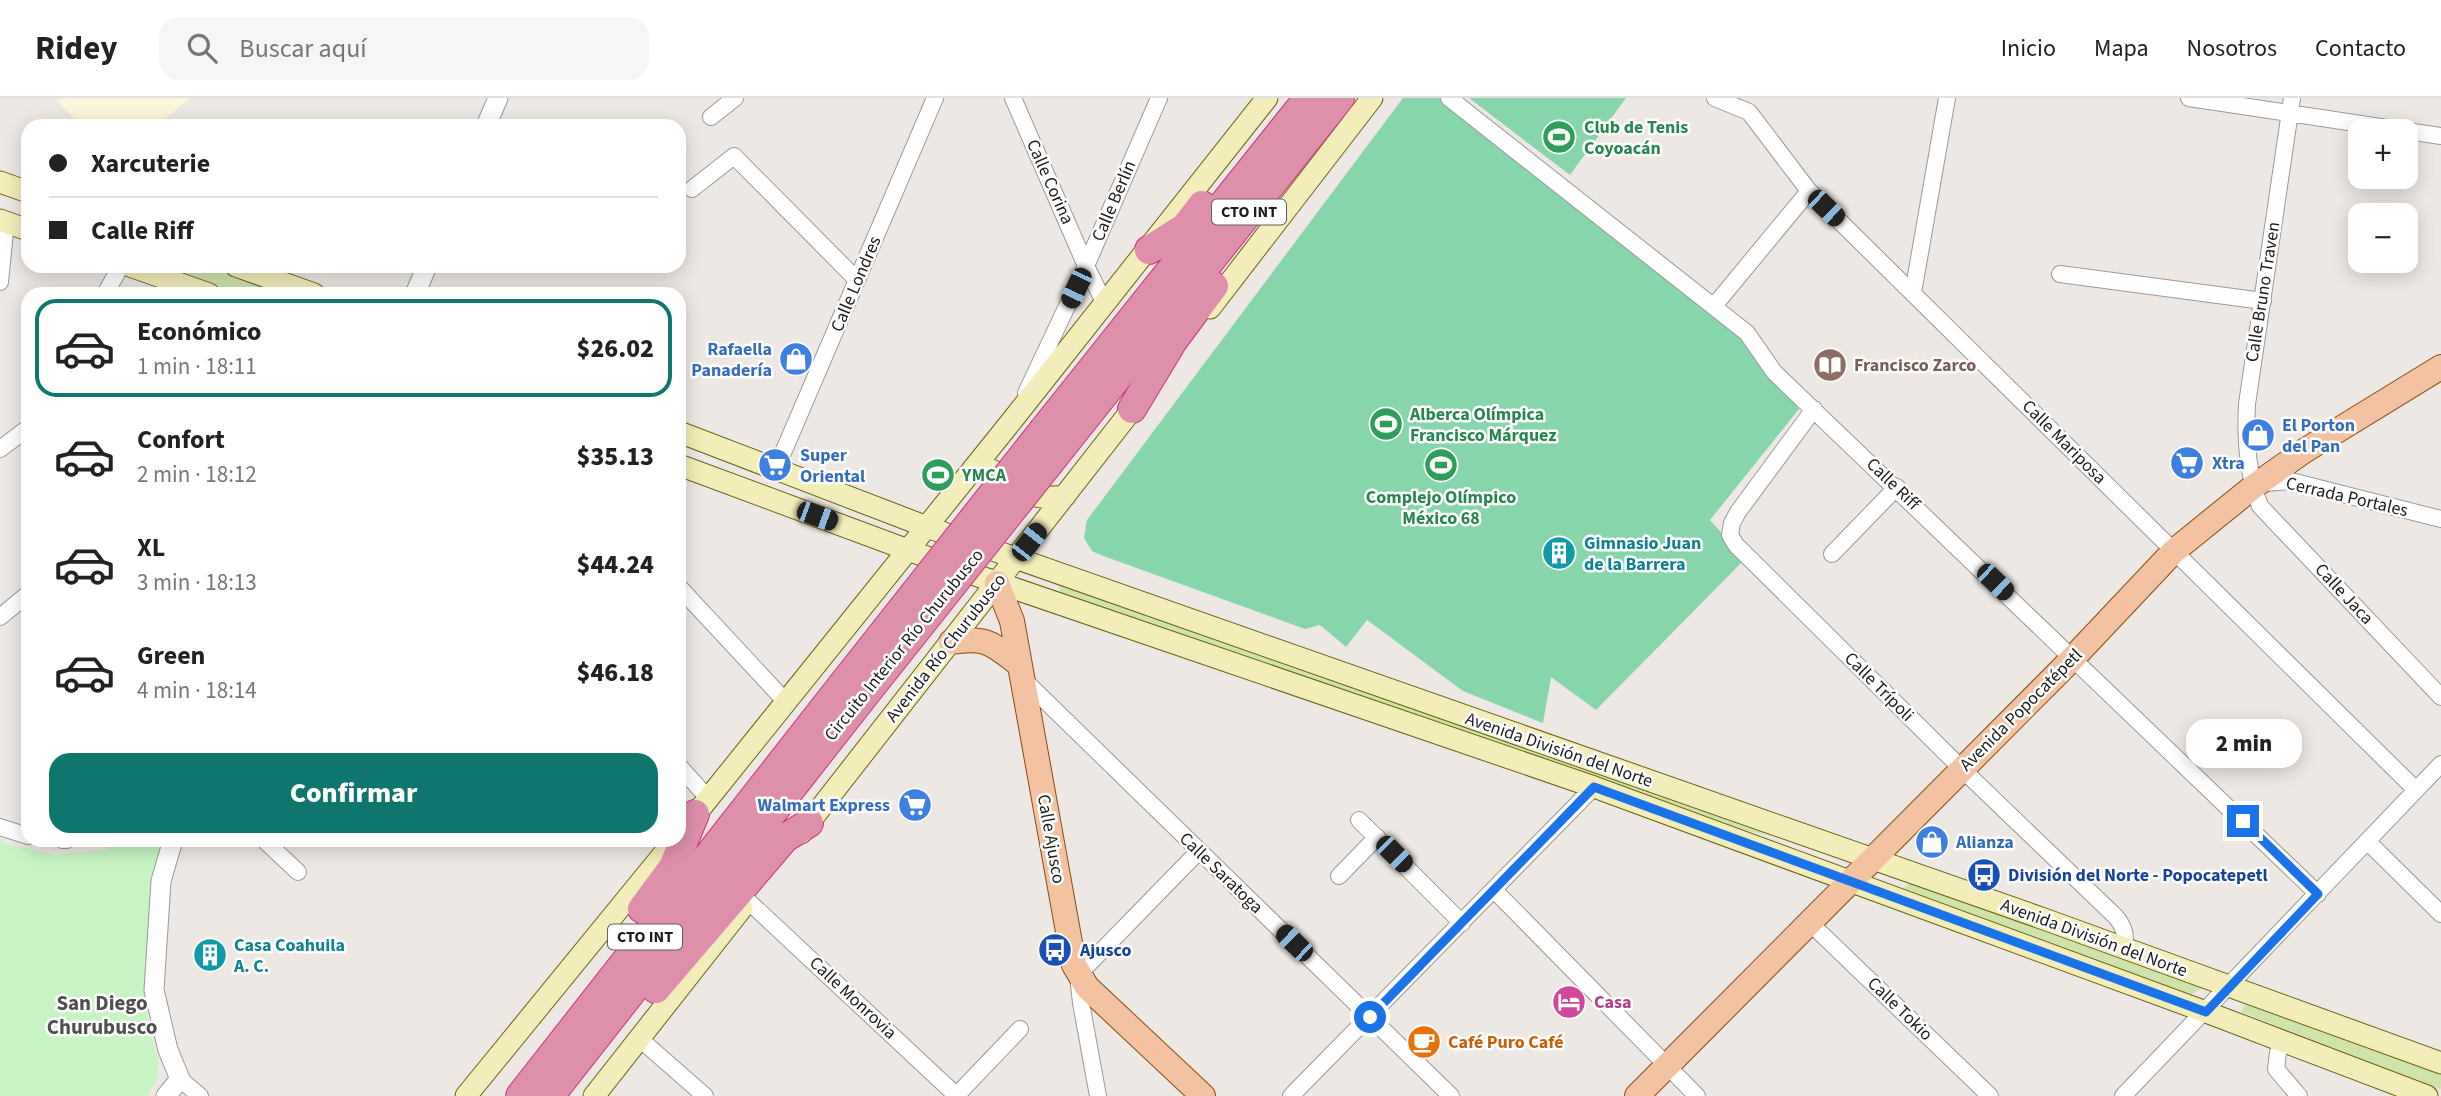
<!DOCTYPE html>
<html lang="es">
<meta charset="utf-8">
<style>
body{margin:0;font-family:"Source Sans 3",sans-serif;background:#f6f6f6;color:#222;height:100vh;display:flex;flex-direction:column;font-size:26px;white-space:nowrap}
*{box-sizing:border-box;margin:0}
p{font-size:23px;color:#767676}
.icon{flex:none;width:38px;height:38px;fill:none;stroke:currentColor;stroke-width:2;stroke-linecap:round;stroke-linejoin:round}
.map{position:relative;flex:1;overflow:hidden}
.drawer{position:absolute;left:21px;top:189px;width:665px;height:560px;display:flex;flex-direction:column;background:#fff;border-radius:21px;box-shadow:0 4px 18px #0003}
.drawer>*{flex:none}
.top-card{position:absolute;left:21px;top:21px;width:665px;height:154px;border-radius:21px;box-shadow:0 4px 18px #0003;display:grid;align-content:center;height:154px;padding:0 28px;background:#fff}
.controls{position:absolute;left:2348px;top:21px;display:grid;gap:14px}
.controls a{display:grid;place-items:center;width:70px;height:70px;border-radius:14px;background:#fff;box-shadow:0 4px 18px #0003;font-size:35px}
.end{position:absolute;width:32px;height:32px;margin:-16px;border:9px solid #1a73e8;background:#fff;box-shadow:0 0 0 4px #fff}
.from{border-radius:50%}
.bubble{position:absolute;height:49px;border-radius:21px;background:#fff;box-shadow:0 4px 18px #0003;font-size:23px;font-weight:800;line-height:49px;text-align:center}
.car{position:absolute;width:21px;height:42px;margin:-21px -10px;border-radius:9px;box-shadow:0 0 5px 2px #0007;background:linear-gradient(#222 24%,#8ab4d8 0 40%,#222 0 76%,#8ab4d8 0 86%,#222 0)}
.top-card b{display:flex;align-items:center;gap:24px;height:66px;font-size:26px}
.top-card b+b{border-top:2px solid #e0e0e0}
.top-card i{width:18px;height:18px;background:#222}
ul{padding:12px 0 0;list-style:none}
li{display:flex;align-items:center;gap:21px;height:98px;margin:0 14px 10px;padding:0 14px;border:4px solid transparent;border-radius:21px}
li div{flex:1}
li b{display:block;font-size:26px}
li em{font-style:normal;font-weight:800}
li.active{border-color:#0f766e}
li>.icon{width:63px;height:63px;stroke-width:1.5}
.cta{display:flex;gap:14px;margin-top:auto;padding:14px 28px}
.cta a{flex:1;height:80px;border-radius:21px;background:#0f766e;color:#fff;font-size:28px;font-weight:800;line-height:80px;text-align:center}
header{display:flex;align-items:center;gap:42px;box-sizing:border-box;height:98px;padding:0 35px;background:#fff;border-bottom:2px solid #e0e0e0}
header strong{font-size:33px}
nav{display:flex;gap:38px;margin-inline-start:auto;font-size:24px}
.search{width:490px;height:63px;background:#f6f6f6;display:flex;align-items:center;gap:18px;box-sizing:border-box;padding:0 24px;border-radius:21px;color:#767676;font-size:26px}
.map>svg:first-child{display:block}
.education{fill:#fcf7dc}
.grass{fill:#d0e3ac}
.park{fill:#c6f4c2}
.pitch{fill:#87d5aa}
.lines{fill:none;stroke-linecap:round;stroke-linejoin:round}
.minor-casing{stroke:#999;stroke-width:18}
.tertiary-casing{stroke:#999;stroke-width:21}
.secondary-casing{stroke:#68630e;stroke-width:23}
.primary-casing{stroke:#884b0d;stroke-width:26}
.motorway-casing{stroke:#c8337e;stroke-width:30}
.minor{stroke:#fff;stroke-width:16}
.tertiary{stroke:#fff;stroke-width:19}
.secondary{stroke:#f3edba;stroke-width:21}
.primary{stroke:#f3c2a1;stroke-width:24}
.motorway{stroke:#de90ab;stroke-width:28}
.motorway-bridge-casing{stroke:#c8337e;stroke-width:30;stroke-linecap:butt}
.motorway-bridge{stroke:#de90ab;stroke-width:28}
.route{stroke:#1a73e8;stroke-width:9}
.labels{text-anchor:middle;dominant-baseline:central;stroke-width:5;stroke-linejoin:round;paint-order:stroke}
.shield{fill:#fff;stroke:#606060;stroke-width:2}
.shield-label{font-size:16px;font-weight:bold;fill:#1c1c1c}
.leisure-label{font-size:18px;font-weight:bold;fill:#27864d;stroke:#fff;text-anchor:start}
.street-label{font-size:18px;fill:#1c1c1c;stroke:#fff}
.shop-label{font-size:18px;font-weight:bold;fill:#366cbe;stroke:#fff;text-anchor:start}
.education-label{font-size:18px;font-weight:bold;fill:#785e54;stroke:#fff;text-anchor:start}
.culture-label{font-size:18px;font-weight:bold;fill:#0d838f;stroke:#fff;text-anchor:start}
.transit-label{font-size:18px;font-weight:bold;fill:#164399;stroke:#fff;text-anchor:start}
.hotel-label{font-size:18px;font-weight:bold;fill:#b23c85;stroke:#fff;text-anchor:start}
.food-label{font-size:18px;font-weight:bold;fill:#c56008;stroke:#fff;text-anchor:start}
.quarter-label{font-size:21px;font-weight:bold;fill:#4f4f4f;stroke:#fff}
</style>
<header>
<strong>Ridey</strong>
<div class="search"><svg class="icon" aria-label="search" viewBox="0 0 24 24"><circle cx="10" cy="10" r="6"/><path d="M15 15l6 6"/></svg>Buscar aquí</div>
<nav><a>Inicio</a><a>Mapa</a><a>Nosotros</a><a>Contacto</a></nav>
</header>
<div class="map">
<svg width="2441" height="998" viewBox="0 0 2441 998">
<rect width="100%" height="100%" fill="#ede8e3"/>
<!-- education -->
<path class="education" d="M62 0H190L156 28H82L57 3Z"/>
<!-- grass -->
<path class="grass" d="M164 168H213L290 196H240Z
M1058 484 1710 712 1778 739 1731 730 1061 498Z
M1911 783 2203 889 2190 898 1900 796Z
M2247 903 2441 976V991L2241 914Z"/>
<!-- park -->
<path class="park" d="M0 742 7 746 56 757 107 751 124 742H169L152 781 144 895 150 934 158 962 157 983 146 998H0Z"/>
<!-- pitch -->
<path class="pitch" d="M1403 0H1444L1741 239 1799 311 1710 422 1745 461 1596 612 1551 579 1543 625 1463 593 1367 522 1346 549 1320 527 1305 531 1098 456 1092 453 1084 440 1087 422Z
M1469 0H1626L1570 77Z"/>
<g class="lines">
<!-- minor casing -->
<g class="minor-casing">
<path id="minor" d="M1013 0 1086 168 1105 206
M1449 0 1747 235 1774 274 2318 796
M1715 0 1749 14 1809 93 2416 692
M2189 0 2441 38
M2292 0 2247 306C2245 341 2247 375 2260 408L2441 599
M711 19 735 0
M692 91 734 58 857 182
M2060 176 2263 203
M0 184 6 124
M1913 195 1947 0
M105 196 121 168
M1714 208 1809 93
M1026 295 1086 168 1159 0
M1814 311 1738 414 1732 425 1730 437 1736 447 1962 671 2116 819C2125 830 2126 837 2124 851
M0 351 28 330
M776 371 935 0
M2265 385 2291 383 2441 421
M1832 456 1897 389
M679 489 786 604
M0 519 28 496
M1022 580 1451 998
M679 668 708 700
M1359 722 1462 825
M0 729 28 738
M62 742H67
M264 742 298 774
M2368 744 2441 816
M1339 778 1377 739
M1494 792 1697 998
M748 803 957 998
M1809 824 1990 998
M640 941 705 998
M2285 944 2278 954 2276 971 2299 998
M180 981 200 998
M956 998 1020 931
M1098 998 1081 905 1078 877 1199 753
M1291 998 1594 689
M2123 998 2441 666"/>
</g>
<!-- tertiary casing -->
<g class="tertiary-casing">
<path id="tertiary" d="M486 28 498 0
M415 196 427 168
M166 998 180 981 168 952 154 892 161 783 173 742"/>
</g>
<!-- secondary casing -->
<g class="secondary-casing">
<path id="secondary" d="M0 84 28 94
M0 122 28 132
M130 168 209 196
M236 168 314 196
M1210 210 1372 0
M679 334 927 429 2044 821 2441 965
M679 367 978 478 1594 689 2206 914 2427 998
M976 369C1003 371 1009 386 1031 396 1041 401 1054 399 1065 398
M687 727 1014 320 1267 0
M801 735 1141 300
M466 998 675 742
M594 998 742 810"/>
</g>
<!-- primary casing -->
<g class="primary-casing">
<path id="primary" d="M997 485 1012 523 1074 867 1087 889 1203 998
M951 544C987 538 992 546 1020 567
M1637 998 2073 560 2174 453 2253 389 2304 353 2441 269"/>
</g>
<!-- motorway casing -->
<g class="motorway-casing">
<path id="motorway" d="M1149 152 1185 129 1202 107
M1132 311 1173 243 1214 188
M1044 331 1308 0
M1063 348 1340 0
M642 811 673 769 695 716
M656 891 785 740 809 725
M520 998 842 587
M550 998 860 603"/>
</g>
<!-- minor -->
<use href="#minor" class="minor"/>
<!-- tertiary -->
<use href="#tertiary" class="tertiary"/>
<!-- secondary -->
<use href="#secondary" class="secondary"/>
<!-- primary -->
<use href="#primary" class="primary"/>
<!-- motorway -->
<use href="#motorway" class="motorway"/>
<!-- motorway-bridge casing -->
<g class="motorway-bridge-casing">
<path id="motorway-bridge" d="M842 587 1044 331
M860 603 1063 348"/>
</g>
<!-- motorway-bridge -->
<use href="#motorway-bridge" class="motorway-bridge"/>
</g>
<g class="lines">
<!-- route -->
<path class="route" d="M1370 919 1594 689 2206 914 2318 796 2243 723"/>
</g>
<!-- icons -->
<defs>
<g id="stadium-disc" transform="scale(1.75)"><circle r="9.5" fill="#2e9e5b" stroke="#fff"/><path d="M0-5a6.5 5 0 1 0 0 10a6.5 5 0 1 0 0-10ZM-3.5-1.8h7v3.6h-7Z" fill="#fff"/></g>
<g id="shop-disc" transform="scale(1.75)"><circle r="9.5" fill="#3f7fe0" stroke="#fff"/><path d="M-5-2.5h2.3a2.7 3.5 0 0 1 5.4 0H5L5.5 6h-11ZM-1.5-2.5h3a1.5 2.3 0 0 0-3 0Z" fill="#fff"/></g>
<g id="library-disc" transform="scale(1.75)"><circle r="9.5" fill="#8d6e63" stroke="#fff"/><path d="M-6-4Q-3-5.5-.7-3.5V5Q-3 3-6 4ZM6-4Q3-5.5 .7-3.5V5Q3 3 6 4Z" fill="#fff"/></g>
<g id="supermarket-disc" transform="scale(1.75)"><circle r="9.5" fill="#3f7fe0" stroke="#fff"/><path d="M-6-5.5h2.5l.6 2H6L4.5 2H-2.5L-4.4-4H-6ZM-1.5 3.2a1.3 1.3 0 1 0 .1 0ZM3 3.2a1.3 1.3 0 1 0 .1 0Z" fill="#fff"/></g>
<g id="building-disc" transform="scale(1.75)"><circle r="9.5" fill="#0f9aa8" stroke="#fff"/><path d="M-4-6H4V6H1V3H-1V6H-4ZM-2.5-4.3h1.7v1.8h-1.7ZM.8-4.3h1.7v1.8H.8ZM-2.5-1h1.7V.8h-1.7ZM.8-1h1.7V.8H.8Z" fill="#fff"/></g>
<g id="bus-disc" transform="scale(1.75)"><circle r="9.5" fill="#1a4fb4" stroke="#fff"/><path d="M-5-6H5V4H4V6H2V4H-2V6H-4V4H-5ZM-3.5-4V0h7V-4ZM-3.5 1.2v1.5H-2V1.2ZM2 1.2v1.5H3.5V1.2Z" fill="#fff"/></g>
<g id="hotel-disc" transform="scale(1.75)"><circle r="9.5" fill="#d1479c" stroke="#fff"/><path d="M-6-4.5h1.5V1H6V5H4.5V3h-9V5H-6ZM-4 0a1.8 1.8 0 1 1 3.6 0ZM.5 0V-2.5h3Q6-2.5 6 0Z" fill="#fff"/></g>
<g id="cafe-disc" transform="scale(1.75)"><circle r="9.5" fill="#e8710a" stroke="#fff"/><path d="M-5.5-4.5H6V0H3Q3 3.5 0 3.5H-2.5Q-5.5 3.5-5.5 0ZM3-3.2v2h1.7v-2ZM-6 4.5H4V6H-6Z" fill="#fff"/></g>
</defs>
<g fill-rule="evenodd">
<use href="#stadium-disc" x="1559" y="39"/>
<use href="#shop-disc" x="796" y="261"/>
<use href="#library-disc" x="1830" y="267"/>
<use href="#stadium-disc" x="1386" y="326"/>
<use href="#shop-disc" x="2258" y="337"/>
<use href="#supermarket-disc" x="2187" y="365"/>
<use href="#supermarket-disc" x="775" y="367"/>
<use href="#stadium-disc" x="1441" y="367"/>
<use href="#stadium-disc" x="938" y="377"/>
<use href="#building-disc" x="1559" y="455"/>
<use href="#supermarket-disc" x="915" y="707"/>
<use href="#shop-disc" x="1932" y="744"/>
<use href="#bus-disc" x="1984" y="777"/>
<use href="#bus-disc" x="1055" y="852"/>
<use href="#building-disc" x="210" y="857"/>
<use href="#hotel-disc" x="1569" y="904"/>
<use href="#cafe-disc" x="1424" y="944"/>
</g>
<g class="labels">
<!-- shield labels -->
<g class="shield">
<rect x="1212" y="101.5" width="74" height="25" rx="5"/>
<rect x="608" y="826.5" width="74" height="25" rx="5"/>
</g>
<g class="shield-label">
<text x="1249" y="114">CTO INT</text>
<text x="645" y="839">CTO INT</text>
</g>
<!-- leisure labels -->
<g class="leisure-label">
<text x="1584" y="29">Club de Tenis<tspan x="1584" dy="21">Coyoacán</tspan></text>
<text x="1410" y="316">Alberca Olímpica<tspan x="1410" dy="21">Francisco Márquez</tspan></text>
<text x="962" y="377">YMCA</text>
<text x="1441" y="399" text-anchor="middle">Complejo Olímpico<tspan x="1441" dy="21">México 68</tspan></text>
</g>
<!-- street labels -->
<g class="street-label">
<text transform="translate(1050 84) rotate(66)">Calle Corina</text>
<text transform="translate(1114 103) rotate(-67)">Calle Berlín</text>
<text transform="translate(856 186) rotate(-67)">Calle Londres</text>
<text transform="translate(2263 194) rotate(-81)">Calle Bruno Traven</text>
<text transform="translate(2064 344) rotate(45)">Calle Mariposa</text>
<text transform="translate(1893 386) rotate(44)">Calle Riff</text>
<text transform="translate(2347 399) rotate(13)">Cerrada Portales</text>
<text transform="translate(2344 496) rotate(47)">Calle Jaca</text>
<text transform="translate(904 547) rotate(-51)">Circuito Interior Río Churubusco</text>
<text transform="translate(946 550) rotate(-52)">Avenida Río Churubusco</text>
<text transform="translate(1879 589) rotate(45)">Calle Trípoli</text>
<text transform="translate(2021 612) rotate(-45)">Avenida Popocatépetl</text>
<text transform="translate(1559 652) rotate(19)">Avenida División del Norte</text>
<text transform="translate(1051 741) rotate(80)">Calle Ajusco</text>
<text transform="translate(1221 775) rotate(44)">Calle Saratoga</text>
<text transform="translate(2094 840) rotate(20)">Avenida División del Norte</text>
<text transform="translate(853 900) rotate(43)">Calle Monrovia</text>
<text transform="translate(1900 911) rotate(44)">Calle Tokio</text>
</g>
<!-- shop labels -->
<g class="shop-label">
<text x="772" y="251" text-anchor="end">Rafaella<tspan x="772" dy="21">Panadería</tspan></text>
<text x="2282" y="327">El Porton<tspan x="2282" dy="21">del Pan</tspan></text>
<text x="800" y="357">Super<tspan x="800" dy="21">Oriental</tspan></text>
<text x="2212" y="365">Xtra</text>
<text x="890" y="707" text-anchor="end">Walmart Express</text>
<text x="1956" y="744">Alianza</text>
</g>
<!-- education labels -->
<g class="education-label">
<text x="1854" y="267">Francisco Zarco</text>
</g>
<!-- culture labels -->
<g class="culture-label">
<text x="1584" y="445">Gimnasio Juan<tspan x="1584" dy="21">de la Barrera</tspan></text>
<text x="234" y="847">Casa Coahuila<tspan x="234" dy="21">A. C.</tspan></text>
</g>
<!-- transit labels -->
<g class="transit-label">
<text x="2008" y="777">División del Norte - Popocatepetl</text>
<text x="1080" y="852">Ajusco</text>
</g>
<!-- hotel labels -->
<g class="hotel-label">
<text x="1594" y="904">Casa</text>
</g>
<!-- food labels -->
<g class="food-label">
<text x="1448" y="944">Café Puro Café</text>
</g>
<!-- quarter labels -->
<g class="quarter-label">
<text x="102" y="905">San Diego<tspan x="102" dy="24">Churubusco</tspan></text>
</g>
</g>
</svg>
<div class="controls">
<a>+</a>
<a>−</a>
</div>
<i class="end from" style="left:1370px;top:919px"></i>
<i class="end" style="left:2243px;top:723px"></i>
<div class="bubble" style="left:2186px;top:621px;width:116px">2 min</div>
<i class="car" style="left:1826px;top:110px;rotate:134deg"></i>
<i class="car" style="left:1076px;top:190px;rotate:205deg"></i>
<i class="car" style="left:817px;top:418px;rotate:110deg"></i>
<i class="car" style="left:1029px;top:444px;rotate:38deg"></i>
<i class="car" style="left:1995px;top:484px;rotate:134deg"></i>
<i class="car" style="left:1394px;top:756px;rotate:135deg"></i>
<i class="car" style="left:1294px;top:845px;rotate:314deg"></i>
<div class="top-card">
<b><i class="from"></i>Xarcuterie</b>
<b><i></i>Calle Riff</b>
</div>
<section class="drawer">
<ul>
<li class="active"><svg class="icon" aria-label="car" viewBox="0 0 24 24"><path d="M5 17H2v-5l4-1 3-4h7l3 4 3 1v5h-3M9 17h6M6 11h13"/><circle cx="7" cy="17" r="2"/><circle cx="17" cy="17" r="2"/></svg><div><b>Económico</b><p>1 min · 18:11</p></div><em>$26.02</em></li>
<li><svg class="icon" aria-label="car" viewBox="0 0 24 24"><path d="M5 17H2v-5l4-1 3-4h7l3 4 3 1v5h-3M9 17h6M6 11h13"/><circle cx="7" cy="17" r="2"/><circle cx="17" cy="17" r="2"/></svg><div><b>Confort</b><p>2 min · 18:12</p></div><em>$35.13</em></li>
<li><svg class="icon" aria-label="car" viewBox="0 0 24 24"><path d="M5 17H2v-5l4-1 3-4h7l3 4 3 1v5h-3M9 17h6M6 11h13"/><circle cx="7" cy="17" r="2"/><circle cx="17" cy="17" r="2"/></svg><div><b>XL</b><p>3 min · 18:13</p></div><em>$44.24</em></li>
<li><svg class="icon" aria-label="car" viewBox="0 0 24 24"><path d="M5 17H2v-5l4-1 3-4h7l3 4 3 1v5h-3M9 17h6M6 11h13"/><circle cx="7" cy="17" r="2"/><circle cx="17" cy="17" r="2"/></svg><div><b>Green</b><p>4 min · 18:14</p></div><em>$46.18</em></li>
</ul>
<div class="cta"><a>Confirmar</a></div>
</section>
</div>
